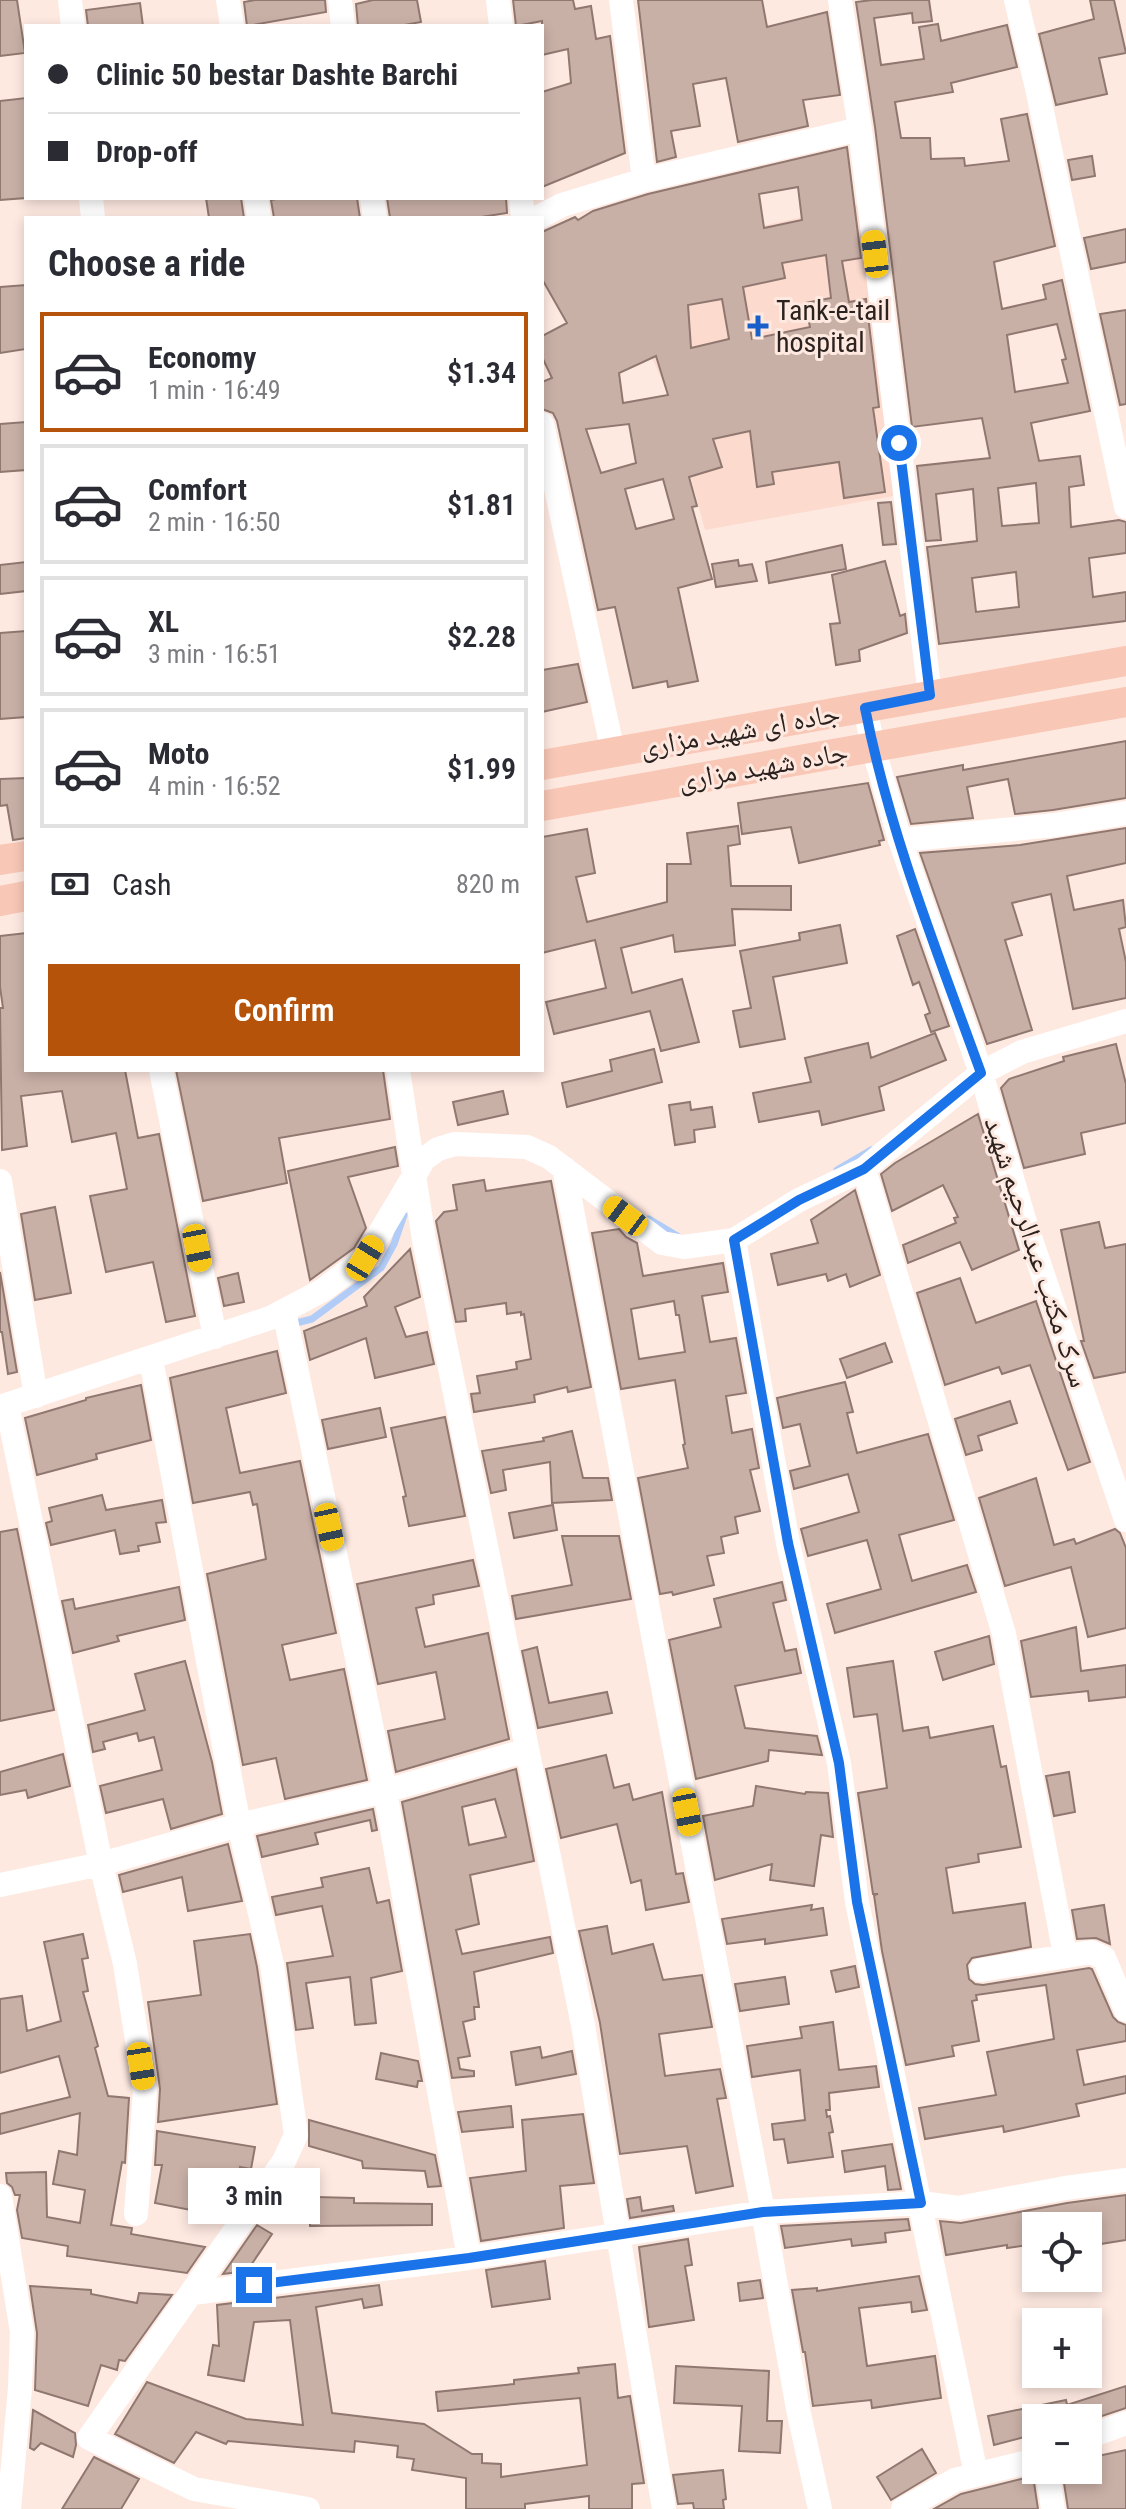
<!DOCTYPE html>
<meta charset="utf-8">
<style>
body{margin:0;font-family:"Roboto Condensed","Noto Naskh Arabic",sans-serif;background:#f2f2f3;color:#2b2b33;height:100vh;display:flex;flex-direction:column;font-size:30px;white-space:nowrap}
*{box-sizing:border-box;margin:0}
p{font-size:26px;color:#7c7c81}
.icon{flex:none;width:44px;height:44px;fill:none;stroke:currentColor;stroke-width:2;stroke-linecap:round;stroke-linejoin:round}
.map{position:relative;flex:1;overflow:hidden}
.details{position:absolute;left:24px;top:216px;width:520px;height:856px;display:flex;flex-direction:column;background:#fff;border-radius:0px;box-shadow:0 4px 12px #0003}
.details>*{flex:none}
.top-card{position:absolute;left:24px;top:24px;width:520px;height:176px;border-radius:0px;box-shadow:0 4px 12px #0003;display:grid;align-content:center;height:176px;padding:0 24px;background:#fff}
.buttons{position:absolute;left:1022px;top:2212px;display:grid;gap:16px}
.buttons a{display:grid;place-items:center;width:80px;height:80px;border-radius:0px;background:#fff;box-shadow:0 4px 12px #0003;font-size:40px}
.end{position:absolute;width:36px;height:36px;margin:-18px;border:10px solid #1a73e8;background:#fff;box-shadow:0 0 0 4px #fff}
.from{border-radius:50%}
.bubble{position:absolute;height:56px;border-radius:0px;background:#fff;box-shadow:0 4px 12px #0003;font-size:26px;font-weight:600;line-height:56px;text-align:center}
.car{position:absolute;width:24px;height:48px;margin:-24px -12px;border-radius:10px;box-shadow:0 0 6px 2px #0007;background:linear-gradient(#f5c518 24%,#345 0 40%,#f5c518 0 76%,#345 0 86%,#f5c518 0)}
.top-card b{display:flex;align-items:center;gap:28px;height:76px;font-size:30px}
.top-card b+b{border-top:2px solid #e1e1e2}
.top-card i{width:20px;height:20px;background:#2b2b33}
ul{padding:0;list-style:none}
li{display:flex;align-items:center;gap:24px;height:120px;margin:0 16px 12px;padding:0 8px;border:4px solid #e1e1e2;border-radius:0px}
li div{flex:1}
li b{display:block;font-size:30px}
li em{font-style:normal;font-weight:600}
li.selected{border-color:#b45309}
li>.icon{width:72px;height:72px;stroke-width:1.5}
h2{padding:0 24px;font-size:36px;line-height:96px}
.pay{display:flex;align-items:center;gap:20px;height:88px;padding:0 24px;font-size:30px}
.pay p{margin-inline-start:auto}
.action{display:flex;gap:16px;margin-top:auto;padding:16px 24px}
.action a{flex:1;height:92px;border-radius:0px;background:#b45309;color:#fff;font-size:32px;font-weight:600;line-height:92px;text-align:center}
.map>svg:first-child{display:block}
.built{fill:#fcdace}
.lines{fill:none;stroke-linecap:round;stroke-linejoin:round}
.stream{stroke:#b0ccf7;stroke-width:7}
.building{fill:#c9b0a7;stroke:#907870;stroke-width:2;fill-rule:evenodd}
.minor{stroke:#fff;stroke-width:24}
.major{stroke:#f8c7b6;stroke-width:30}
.route{stroke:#1a73e8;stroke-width:10}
.poi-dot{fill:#195fca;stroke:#fee9e1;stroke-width:3}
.labels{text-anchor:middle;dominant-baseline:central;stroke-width:6;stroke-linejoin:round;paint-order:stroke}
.poi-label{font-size:28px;fill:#2b211e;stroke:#fee9e1;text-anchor:start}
.street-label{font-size:28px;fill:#2b211e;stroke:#fee9e1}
</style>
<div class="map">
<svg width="1126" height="2509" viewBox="0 0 1126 2509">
<rect width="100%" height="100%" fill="#fee9e1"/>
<!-- built -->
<path class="built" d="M862 204 899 495 705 530 668 393 607 260Z"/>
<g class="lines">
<!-- stream -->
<path class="stream" d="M837 1170 871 1150
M649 1219 679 1237
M292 1324 312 1319 381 1268 394 1244 404 1215"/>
</g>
<!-- building -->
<path class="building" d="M0 0H17L25 53 0 56Z
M255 0H325L326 12 247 26 244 2Z
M373 0H417L421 22 399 26H358L356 4Z
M513 0H573L575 9 591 6 596 39 610 36 625 153 542 187V92L571 83 568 49 542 55V21L516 26Z
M638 0H762L767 27 827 12 840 95 803 100 808 126 738 142 726 78 693 84 700 126 671 131 676 157 657 162Z
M872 0H929L932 21 913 23 912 13 874 18 881 65 924 59 919 27 938 24 941 41 1007 25 1017 67 951 83 953 92 895 102 901 138H930L931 159 964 158 965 166 1009 161 1001 119 1027 114 1055 246 994 262 1002 309 1046 299 1043 285 1062 280 1090 411 1031 423 1039 461 1080 456 1084 485 1069 487 1071 527 1119 520 1126 522V553L1089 558 1093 597 1126 592V621L939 644 927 547 977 541 973 489 936 494 941 540 926 541 917 466 990 458 982 418 912 427 875 127 856 2ZM1057 324 1066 359 1062 360 1068 383 1015 392 1007 335ZM1036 483 1039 523 1002 526 998 488ZM1016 572 1019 607 976 612 972 578Z
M1090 0H1114L1126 53 1099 58 1107 94 1056 105 1039 34 1094 19Z
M140 3 143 26H88L86 10Z
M26 98V198L0 200V101Z
M847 147 861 258 842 261 849 302 866 299 879 407 873 408 885 492 844 498 839 462 772 472 774 484 757 487 750 431 713 439 722 467 689 477 697 506 692 507 712 579 678 588 698 681 668 687 667 681 633 688 615 607 598 610 557 421 553 413 542 409V382L552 378 542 357V336L567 323 542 279V232L575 217 578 220 593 211 648 194ZM798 187 802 220 764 228 759 194ZM826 255 831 298 805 303 810 327 752 339 743 287 785 278 782 263ZM722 299 729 339 691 348 688 305ZM656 356 668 395 623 403 619 373ZM629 424 636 463 601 473 586 429ZM663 479 674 519 636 529 625 489Z
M1092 156 1095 176 1072 180 1068 160Z
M206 198H241L244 218H209Z
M281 198H357L360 218H274L271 200Z
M387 198H506L507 213 475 218H390Z
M1126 229V262L1091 269 1084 238Z
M26 285V349L0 353V287Z
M1126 310V404L1120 405 1100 314Z
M26 422V470L0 472V424Z
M891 502 896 544 883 545 878 503Z
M842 545 846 569 769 583 766 562Z
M738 560 739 566 752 564 757 581 716 587 712 564Z
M885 561 900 616 905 614 907 633 859 650 860 661 836 665 830 624 840 623 832 575Z
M26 562V591L0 594V565Z
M26 631V717L0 719V633Z
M578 664 587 702 542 712V670Z
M1126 741V798L1053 810 1015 814 1008 779 967 787 973 818 911 824 897 777 963 765V770Z
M26 778V838L13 840 7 805 0 806V779Z
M868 783 884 840 879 841 880 845 799 863 791 827 742 834 738 803Z
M738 826 740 844 728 846 731 886H791V910L732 909 735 945 675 952 673 935 621 948 632 993 682 979 699 1042 661 1051 650 1011 554 1034 546 1002 606 988 595 940 542 953V837L587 829 595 873 576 877 587 922 667 902V864H691L687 833Z
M1126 828V863L1067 876 1074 910 1123 900 1126 927 1119 929 1126 962V998L1073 1009 1051 894 1012 903 1022 935 1005 940 1032 1030 987 1044 920 853 1020 845Z
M840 925 847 963 773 977 785 1039 740 1047 733 1011 751 1008 740 951 800 940 799 933Z
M915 929 949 1026 931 1032 925 1015 930 1013 919 982 913 985 897 936Z
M26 933V1070H125L138 1138 159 1134 195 1316 166 1322 153 1262 106 1272 90 1196 127 1189 116 1133 72 1142 62 1091 21 1096 27 1146 2 1150 0 1008H3L0 987V936Z
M935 1033 946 1060 879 1087 884 1110 822 1125 819 1111 759 1122 753 1093 811 1082 805 1058 868 1043 871 1058Z
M1116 1044 1126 1084V1123L1081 1133 1085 1154 1024 1168 1001 1088 1009 1079 1064 1061 1063 1057Z
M654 1049 662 1082 567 1107 562 1083 612 1071 610 1060Z
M176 1070H383L390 1119 279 1138 287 1183 203 1201Z
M503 1091 508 1114 458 1125 453 1102Z
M690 1102 691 1110 712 1107 715 1127 694 1130 695 1142 675 1145 669 1105Z
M978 1114 1019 1250 972 1270 960 1242 908 1263 903 1245 956 1223 954 1218 958 1217 943 1185 892 1211 881 1174 895 1163Z
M395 1147 398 1166 348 1177 366 1228 354 1248 310 1280 288 1171Z
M484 1180 486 1191 551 1181 591 1387 568 1392 567 1387 534 1395 535 1402 474 1412 471 1394 480 1393 477 1376 517 1369 516 1362 531 1359 524 1314 521 1315V1312L507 1314 506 1303 465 1309 466 1321 456 1322 436 1221 444 1212 457 1210 453 1185Z
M855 1190 880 1275 850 1287 846 1274 828 1281 826 1274 778 1285 771 1254 818 1243 811 1220Z
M55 1207 71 1293 35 1300 21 1214Z
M1099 1222 1105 1248 1126 1244V1372L1094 1378 1081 1341H1084L1061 1230Z
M619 1229 626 1237 637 1243 643 1276 723 1263 728 1292 702 1296 710 1342 736 1338 746 1393 726 1396 732 1433 752 1429 759 1468 750 1470 760 1511 735 1517 738 1533 721 1537 724 1553 707 1556 714 1585 673 1595 672 1592 660 1594 638 1478 688 1468 683 1445 685 1444 675 1380 621 1389 592 1233ZM674 1301 676 1315H679L685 1352 639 1359 631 1309Z
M410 1249 420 1297 395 1307 406 1337 427 1332 434 1364 375 1378 366 1338 310 1360 304 1331 367 1306 364 1297Z
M0 1272 17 1372 8 1374 2 1332H0Z
M238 1273 244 1302 224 1306 218 1278Z
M960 1278 976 1323 1036 1301 1090 1462 1068 1470 1030 1365 1002 1374 999 1367 945 1385 917 1293Z
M885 1343 892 1362 847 1378 840 1359Z
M277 1351 286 1393 226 1408 240 1473 300 1461 336 1633 282 1645 290 1680 344 1669 367 1780 285 1799 276 1758 243 1765 207 1574 266 1559 257 1504 253 1505 250 1492 193 1503 170 1378Z
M845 1382 853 1412 847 1413 857 1453 928 1434 954 1520 899 1535 912 1581 967 1565 976 1592 835 1633 827 1604 881 1589 867 1540 808 1556 801 1529 859 1512 848 1474 794 1489 790 1471 810 1466 800 1424 783 1428 777 1398Z
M141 1385 151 1440 96 1454 97 1459 37 1475 25 1418 86 1400V1398Z
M1010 1401 1017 1423 978 1436 982 1450 966 1455 955 1419Z
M380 1408 386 1437 328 1449 322 1420Z
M445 1417 465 1516 409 1526 403 1497 406 1496 391 1428Z
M572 1431 583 1478H608L612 1500 552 1503 550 1462 503 1470 506 1490 491 1493 482 1451 544 1441 543 1438Z
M1036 1478 1054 1545 1074 1539 1076 1544 1115 1529 1120 1533 1126 1548V1628L1088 1637 1071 1567 1005 1586 979 1498Z
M102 1495 106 1510 162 1500 166 1522 156 1523 160 1542 138 1546 139 1551 120 1554 115 1530 51 1545 46 1523 52 1521 49 1508Z
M553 1505 557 1530 514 1538 509 1513Z
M17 1529 54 1710 0 1721V1532Z
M562 1536H619L631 1599 516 1619 512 1596 572 1585Z
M473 1560 479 1586 433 1595 434 1604 416 1608 425 1647 488 1633 509 1739 396 1772 388 1731 445 1719 436 1672 378 1684 357 1584Z
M782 1582 786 1600 773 1603 785 1651 796 1649 801 1673 735 1686 745 1728 817 1736 822 1755 769 1750 768 1761 696 1779 669 1640 721 1627 714 1599Z
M179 1587 185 1620 117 1636 119 1641 73 1653 62 1601 73 1599 75 1609Z
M1076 1627 1081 1671 1126 1665V1697L1089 1701 1088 1691 1031 1697 1021 1641Z
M989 1636 994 1664 943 1680 935 1652Z
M537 1647 549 1703 607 1692 612 1713 538 1728 522 1651Z
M185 1661 212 1762 222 1814 171 1829 163 1799 106 1813 100 1786 162 1770 154 1737 139 1741 137 1733 103 1742 105 1749 93 1752 88 1725 145 1710 135 1674Z
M893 1661 903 1731 928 1727 930 1738 993 1726 1001 1767 1006 1766 1021 1847 978 1854 979 1862 946 1868 953 1913 1025 1903 1031 1947 972 1958 967 1965 969 1979 975 1984 983 1985 1089 1968 1092 1969 1113 2017 1118 2022 1126 2025V2041L1077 2050 1084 2085 1126 2076V2093L1076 2104 1079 2116 1004 2132 1003 2126 925 2139 919 2108 996 2095 987 2052 1054 2039 1046 1985 976 1995 977 2000 972 2001 979 2041 952 2046 954 2056 906 2065 882 1951 874 1895 878 1894H873L858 1793 887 1788 877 1714 854 1717 847 1668Z
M63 1754 70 1786 28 1798 26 1790 0 1795V1772Z
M606 1755 614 1788 629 1784 633 1800 662 1792 676 1874 683 1873 689 1902 646 1910 641 1880 631 1883 617 1824 561 1838 546 1769Z
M516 1769 534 1861 470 1875 479 1924 456 1930 462 1954 550 1937 553 1953 474 1972 479 2007H474L475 2019 463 2022 470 2056 458 2058 460 2069 474 2071V2076L452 2078 402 1802ZM495 1799 506 1837 469 1845 462 1807Z
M1069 1772 1075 1812 1054 1816 1046 1776Z
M756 1786 805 1794 806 1792 828 1793 833 1837 821 1835 814 1886 770 1880 772 1864 715 1880 703 1816 753 1806Z
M373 1809 377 1830 372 1831 370 1820 315 1833 318 1844 262 1857 257 1836Z
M228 1844 242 1901 188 1911 182 1877 123 1892 119 1875Z
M369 1868 377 1903 389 1900 402 1971 371 1978 376 2023 355 2025 350 1977 306 1983 313 2028 296 2030 287 1963 333 1956 322 1906 276 1915 272 1897 323 1887 321 1878Z
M812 1905 811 1910 823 1908 827 1935 765 1944V1939L727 1944 722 1919Z
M1104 1905 1110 1944 1096 1938 1077 1939 1072 1910Z
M607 1926 612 1954 653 1944 663 1980 702 1975 712 2027 659 2034 665 2076 720 2069 726 2098 717 2099 733 2186 696 2193 687 2146 620 2154 600 2023 579 1931Z
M83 1934 88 1958 82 1959 88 1991 83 1992 98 2046 95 2048 108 2096 129 2098 125 2163 122 2162 111 2225 132 2228 131 2234 205 2247 187 2273 67 2256 68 2246 22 2238 17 2210 20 2195H15L12 2187 7 2183 6 2173 46 2172 47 2217 80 2223 85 2190 53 2184 59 2151 77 2155 80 2113 0 2134V2114L70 2097 59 2056 0 2073V1999L22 1996 27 2031 61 2021 44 1942Z
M250 1934 257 1967 277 2104 158 2122 160 2089 148 2002 201 1995 194 1941Z
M855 1966 859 1987 836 1992 831 1971Z
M785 1977 789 2004 740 2011 735 1984Z
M833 2022 839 2070 876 2066 879 2087 829 2093 830 2110H826L827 2117 830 2116 833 2132 829 2133 833 2157 788 2163 784 2139 774 2140 772 2124 805 2120 800 2070 752 2077 747 2046 802 2038 800 2027Z
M540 2047 542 2058 572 2051 576 2074 516 2085 511 2052Z
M381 2053 418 2061 422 2081H418L417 2087 376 2079Z
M511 2106 513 2127 462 2132 458 2112Z
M583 2114 594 2183 560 2186 564 2228 481 2241 470 2178 526 2171 522 2120Z
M309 2120 435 2155 441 2186 428 2187 425 2171 363 2168 362 2161 309 2146Z
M157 2131 255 2147 251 2169 240 2167 233 2208 226 2217 155 2203 162 2165H155Z
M892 2144 901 2189 888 2190 885 2166 845 2172 842 2151Z
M1126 2195V2240L1088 2246V2226H1033L1036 2244 1007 2248V2245L946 2255 940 2221 961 2223 1067 2203Z
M277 2196 354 2198V2203L432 2204V2225L310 2226V2223H270V2207Z
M640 2197 642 2211 673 2206 674 2211 630 2218 627 2199Z
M908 2219 910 2230 885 2233 886 2242 852 2246 851 2239 785 2248 781 2226Z
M257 2225 272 2234 247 2271 223 2274Z
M688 2239 692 2265 685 2266 694 2320 649 2327 639 2247Z
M545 2261 550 2299 492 2307 486 2270Z
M919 2276 927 2310 912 2312 911 2302 859 2308 867 2366 935 2356 941 2398 872 2408 871 2400 813 2406 805 2352H803L792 2290 817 2288V2291Z
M760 2280 763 2298 740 2301 738 2283Z
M379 2285 382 2305 364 2308 362 2299 316 2307 332 2413 424 2424 472 2454H482V2463L501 2464V2477L587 2465 580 2398 438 2411 436 2392 514 2384V2380L579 2373 578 2368 615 2364 618 2398 630 2396 644 2483 632 2484V2509H589V2496L525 2504V2509H466V2478L412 2470 414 2459 397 2457 398 2446 355 2441 354 2452 228 2441 226 2444 196 2432 174 2463 115 2434 147 2382 246 2419 303 2425 290 2320 254 2322 244 2381 208 2375 213 2345 219 2346 217 2305Z
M30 2286 91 2290V2294L137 2303 139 2293 172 2295 125 2361 119 2360 117 2370 101 2365 88 2406 35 2390 37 2333Z
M676 2366 769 2371 767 2421H782L780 2453 739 2451 742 2406 674 2403Z
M1126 2386V2408L1096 2418H1036V2434L994 2445 988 2416 1066 2400 1067 2405Z
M33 2410 75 2433 76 2445 73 2457 41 2443 34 2450 30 2448Z
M922 2449 936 2473 891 2500 877 2477Z
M1126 2450V2509H1068L1062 2470H1088V2458Z
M94 2457 139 2479 121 2509H62Z
M723 2470 726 2499 723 2500 724 2509H694L693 2503 678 2504 673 2475Z
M1033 2476 1038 2509H934L961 2494Z"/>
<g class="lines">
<!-- minor -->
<path class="minor" d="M70 0 73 26
M228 0 232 26
M340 0 343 26
M498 0 501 26
M621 0 644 180
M840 0 860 129 930 695
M1016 0 1037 88 1126 507
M91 198 93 218
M256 198 259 218
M372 198 375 218
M521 198 523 218
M537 218 562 205 644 180 860 129
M542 424 613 752
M865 708 873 747 900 840 981 1073 1024 1219 1126 1520
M900 840 1055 825 1126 813
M161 1070 215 1337
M398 1070 424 1240 583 2025 664 2509
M564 1168 763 2212 798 2409 820 2509
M864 1169 1004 1634 1065 1955
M0 1181 36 1396
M734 1240 788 1543 839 1763 857 1902 976 2474
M284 1311 385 1791 469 2258
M151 1359 239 1825 272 1964 296 2135 284 2161 89 2438 194 2489 308 2509
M7 1405 101 1864 125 1964 145 2091 136 2214
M0 1407 270 1318 323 1290 365 1258 424 1159 438 1149 455 1144 527 1147 549 1157 662 1243 684 1247 734 1240 799 1200 864 1169 981 1073 1022 1052 1126 1021
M0 1885 101 1864 239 1825 385 1791 527 1750
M981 1970 1091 1952 1104 1958 1126 2010
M0 2196 22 2332 20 2388 9 2509
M193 2293 469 2258 763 2212 921 2203 958 2208 1065 2188 1126 2180
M1088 2437 1126 2423
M1047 2470 1053 2509
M903 2509 955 2480 1036 2460"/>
<!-- major -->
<path class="major" d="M542 765 1126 661
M542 806 1126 702
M0 860 26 856
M0 901 26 896"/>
</g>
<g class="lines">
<!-- route -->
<path class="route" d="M254 2285 469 2258 763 2212 921 2203 857 1902 839 1763 788 1543 734 1240 799 1200 864 1169 981 1073C938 954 889 832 865 708L930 695 899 443"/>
</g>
<!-- markers -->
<path class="poi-dot" d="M754 314h8v8h8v8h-8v8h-8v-8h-8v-8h8z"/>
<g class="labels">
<!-- poi labels -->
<g class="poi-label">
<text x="776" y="310">Tank-e-tail<tspan x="776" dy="32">hospital</tspan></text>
</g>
<!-- street labels -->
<g class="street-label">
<text transform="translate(740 730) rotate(-10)">جاده ای شهید مزاری</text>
<text transform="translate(763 766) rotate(-10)">جاده شهید مزاری</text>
<text transform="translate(1037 1252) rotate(72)">سرک مکتب عبدالرحیم شهید</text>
</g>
</g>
</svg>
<div class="buttons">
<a><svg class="icon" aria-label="locate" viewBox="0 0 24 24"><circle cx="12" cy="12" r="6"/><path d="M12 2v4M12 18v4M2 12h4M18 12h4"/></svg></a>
<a>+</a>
<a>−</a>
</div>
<i class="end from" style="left:899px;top:443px"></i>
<i class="end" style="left:254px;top:2285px"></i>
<div class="bubble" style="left:188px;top:2168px;width:132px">3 min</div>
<i class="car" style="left:875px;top:254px;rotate:353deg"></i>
<i class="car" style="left:625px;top:1216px;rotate:307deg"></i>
<i class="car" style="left:197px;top:1248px;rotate:169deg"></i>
<i class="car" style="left:365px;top:1258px;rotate:31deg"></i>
<i class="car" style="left:329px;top:1527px;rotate:168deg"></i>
<i class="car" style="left:687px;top:1812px;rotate:169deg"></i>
<i class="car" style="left:141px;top:2066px;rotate:171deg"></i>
<div class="top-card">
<b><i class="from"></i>Clinic 50 bestar Dashte Barchi</b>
<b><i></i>Drop-off</b>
</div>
<section class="details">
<h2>Choose a ride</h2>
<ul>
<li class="selected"><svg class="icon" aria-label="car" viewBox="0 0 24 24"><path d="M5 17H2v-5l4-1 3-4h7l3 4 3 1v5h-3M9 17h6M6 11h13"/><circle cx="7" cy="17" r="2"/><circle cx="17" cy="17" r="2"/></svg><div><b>Economy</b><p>1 min · 16:49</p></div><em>$1.34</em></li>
<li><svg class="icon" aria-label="car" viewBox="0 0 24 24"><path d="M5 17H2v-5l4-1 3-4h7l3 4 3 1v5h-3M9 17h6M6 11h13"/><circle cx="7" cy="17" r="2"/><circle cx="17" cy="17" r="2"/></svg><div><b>Comfort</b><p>2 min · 16:50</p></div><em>$1.81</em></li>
<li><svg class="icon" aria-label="car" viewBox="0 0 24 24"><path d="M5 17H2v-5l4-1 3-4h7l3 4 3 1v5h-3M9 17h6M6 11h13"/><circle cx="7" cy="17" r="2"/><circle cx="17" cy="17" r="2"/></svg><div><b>XL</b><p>3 min · 16:51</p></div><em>$2.28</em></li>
<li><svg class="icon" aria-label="car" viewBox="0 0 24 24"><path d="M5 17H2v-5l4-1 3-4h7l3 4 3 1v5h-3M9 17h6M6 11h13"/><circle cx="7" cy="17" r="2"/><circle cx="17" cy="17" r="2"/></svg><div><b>Moto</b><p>4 min · 16:52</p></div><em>$1.99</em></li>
</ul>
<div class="pay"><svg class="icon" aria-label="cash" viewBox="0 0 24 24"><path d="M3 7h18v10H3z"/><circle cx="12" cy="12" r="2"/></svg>Cash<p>820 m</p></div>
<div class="action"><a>Confirm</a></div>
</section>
</div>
